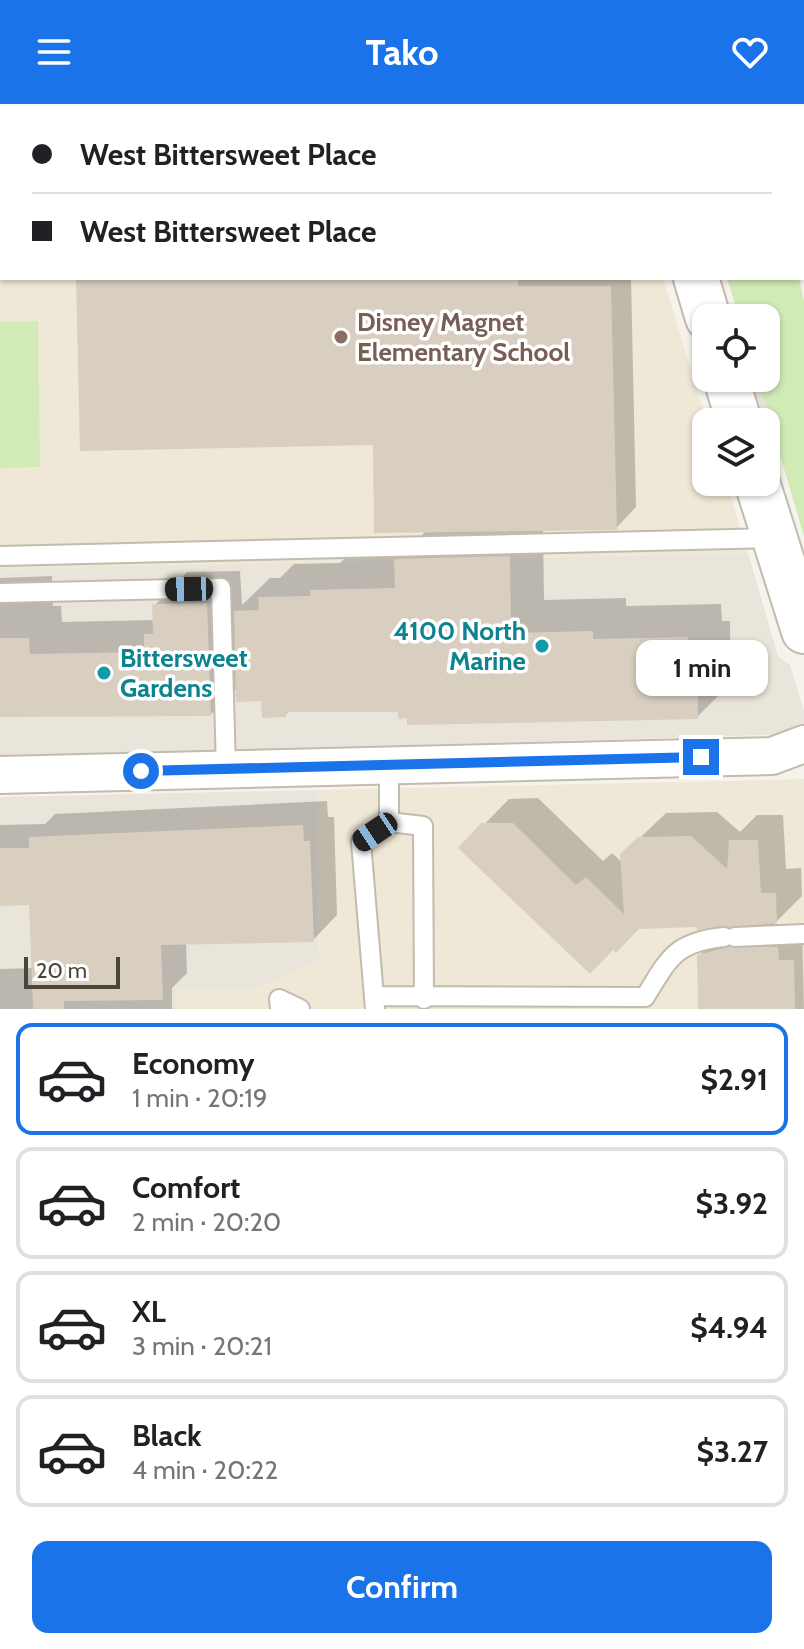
<!DOCTYPE html>
<meta charset="utf-8">
<style>
body{margin:0;font-family:Cabin,sans-serif;background:#f2f2f2;color:#202124;height:100vh;display:flex;flex-direction:column;font-size:30px;white-space:nowrap}
*{box-sizing:border-box;margin:0}
p{font-size:26px;color:#757577}
.icon{flex:none;width:44px;height:44px;fill:none;stroke:currentColor;stroke-width:2;stroke-linecap:round;stroke-linejoin:round}
.map{position:relative;height:905px;overflow:hidden}
.panel{display:flex;flex-direction:column;background:#fff;flex:1}
.panel>*{flex:none}
.hud{position:absolute;left:0px;top:0px;width:804px;height:176px;box-shadow:0 2px 6px #0004;display:grid;align-content:center;height:176px;padding:0 32px;background:#fff}
.buttons{position:absolute;left:692px;top:200px;display:grid;gap:16px}
.buttons a{display:grid;place-items:center;width:88px;height:88px;border-radius:16px;background:#fff;box-shadow:0 2px 6px #0004;font-size:40px}
.scale{position:absolute;left:24px;bottom:20px;width:96px;box-sizing:border-box;padding-left:8px;border:4px solid #4b4439;border-top:0;font-size:22px;line-height:28px;white-space:nowrap;color:#4b4439;-webkit-text-stroke:6px #fff;paint-order:stroke}
.end{position:absolute;width:36px;height:36px;margin:-18px;border:10px solid #1a73e8;background:#fff;box-shadow:0 0 0 4px #fff}
.from{border-radius:50%}
.bubble{position:absolute;height:56px;border-radius:16px;background:#fff;box-shadow:0 2px 6px #0004;font-size:26px;font-weight:800;line-height:56px;text-align:center}
.car{position:absolute;width:24px;height:48px;margin:-24px -12px;border-radius:10px;box-shadow:0 0 6px 2px #0007;background:linear-gradient(#222 24%,#8ab4d8 0 40%,#222 0 76%,#8ab4d8 0 86%,#222 0)}
.hud b{display:flex;align-items:center;gap:28px;height:76px;font-size:30px}
.hud b+b{border-top:2px solid #e0e0e0}
.hud i{width:20px;height:20px;background:#202124}
ul{padding:14px 0 0;list-style:none}
li{display:flex;align-items:center;gap:24px;height:112px;margin:0 16px 12px;padding:0 16px;border:4px solid #e0e0e0;border-radius:16px}
li div{flex:1}
li b{display:block;font-size:30px}
li em{font-style:normal;font-weight:800}
li.active{border-color:#1a73e8}
li>.icon{width:72px;height:72px;stroke-width:1.5}
.cta{display:flex;gap:16px;margin-top:auto;padding:16px 32px}
.cta a{flex:1;height:92px;border-radius:16px;background:#1a73e8;color:#fff;font-size:32px;font-weight:800;line-height:92px;text-align:center}
header{display:flex;justify-content:space-between;align-items:center;height:104px;padding:0 32px;background:#1a73e8;color:#fff;font-size:36px;font-weight:800}
.map>svg:first-child{display:block}
.residential{fill:#eae5da}
.education{fill:#efe8d6}
.green{fill:#d2eab5}
.parking{fill:#e5e3e0}
.shadow{fill:#0003}
.building{fill:#d8cfc1}
.lines{fill:none;stroke-linecap:round;stroke-linejoin:round}
.service-casing{stroke:#c2bbae;stroke-width:22}
.minor-casing{stroke:#c2bbae;stroke-width:40}
.tertiary-casing{stroke:#c2bbae;stroke-width:48}
.motorway-casing{stroke:#e0a43c;stroke-width:48}
.service{stroke:#fff;stroke-width:18}
.minor{stroke:#fff;stroke-width:36}
.tertiary{stroke:#fff;stroke-width:44}
.motorway{stroke:#ffcf6e;stroke-width:44}
.route{stroke:#1a73e8;stroke-width:10}
.education-dot{fill:#8d6e63;stroke:#fff;stroke-width:3}
.culture-dot{fill:#0f9aa8;stroke:#fff;stroke-width:3}
.labels{text-anchor:middle;dominant-baseline:central;stroke-width:7;stroke-linejoin:round;paint-order:stroke}
.education-label{font-size:26px;font-weight:bold;fill:#785e54;stroke:#fff;text-anchor:start}
.culture-label{font-size:26px;font-weight:bold;fill:#0d838f;stroke:#fff;text-anchor:end}
</style>
<header><svg class="icon" aria-label="menu" viewBox="0 0 24 24"><path d="M4 6h16M4 12h16M4 18h16"/></svg>Tako<svg class="icon" aria-label="heart" viewBox="0 0 24 24"><path d="M12 20l-8-8c-3-5 5-10 8-4 3-6 11-1 8 4z"/></svg></header>
<div class="map">
<svg width="804" height="905" viewBox="0 0 804 905">
<rect width="100%" height="100%" fill="#f6f3ec"/>
<!-- residential -->
<path class="residential" d="M748 449 778 552 790 561 804 607V627L766 631 0 653V465Z
M317 686 319 857 255 885 176 887V905H0V693Z"/>
<!-- education -->
<path class="education" d="M0 0H611L2 2V174H663L707 318 706 378H726L748 449 0 465Z
M804 675V905H176L175 887 255 885 319 857 317 686Z"/>
<!-- green -->
<path class="green" d="M727 174H799L804 197V432L757 274H766V214H739Z
M38 217 40 363 0 364V218Z"/>
<!-- parking -->
<path class="parking" d="M746 274H757L781 354 771 357 766 318H759Z"/>
<!-- shadow -->
<path class="shadow" d="M0 0H534V2H2L0 39Z
M78 174H631L636 403 616 424 543 425 544 496 626 494V502L721 500 722 517H730L731 579 697 613 409 612 400 606H290L285 611 238 583 211 610 0 611V474L52 472 53 502H61L62 518 155 516V501L187 468 240 467 242 501 270 474H280L294 460 340 459 346 453 400 452 426 427 375 339Z
M538 694 603 757 612 749 623 759 622 751 666 709 717 708 740 728 757 711H783L786 765 801 764 802 792 774 820H802L804 905H700L699 852 724 827 743 820 640 823 461 744 509 695Z
M327 697 328 713H334L337 811 313 836 186 839 187 869 172 884V905H0V865L34 864 31 799 0 800V721L45 720 55 710Z"/>
<!-- building -->
<path class="building" d="M76 174H518V182H611L617 426 374 429 373 341 80 347Z
M510 452 511 529 593 527V535L688 533 689 550H697L698 615 407 621V614L398 615V608H286V613L262 614 261 597 236 598 234 507 259 506 258 493 310 492V486L395 484 394 455Z
M207 499 211 612 0 613V534H29L30 550 144 548V530H153L152 500Z
M481 719H513L576 781 586 773 624 810 620 750 638 733 691 732 727 765 729 736H758L761 789H776L777 819 697 826V823L639 825 616 849 613 846 590 870 458 744Z
M303 721 304 737H310L314 838 161 841 163 896 64 897V905H33L29 801 0 802V744H29V733Z
M729 843H778L779 856H794L795 905H698L697 851Z"/>
<g class="lines">
<!-- service casing -->
<g class="service-casing">
<path id="service" d="M0 452 775 434
M0 489 221 484 226 665
M389 661V718
M735 833 804 830
M374 892 645 893C669 854 675 838 724 833
M280 905 279 895 300 905
M375 905 361 738 389 718 423 722 424 895"/>
</g>
<!-- minor casing -->
<g class="minor-casing">
<path id="minor" d="M0 671 772 652 804 640"/>
</g>
<!-- tertiary casing -->
<g class="tertiary-casing">
<path id="tertiary" d="M644 0V2
M696 174 708 214
M726 274 739 318
M757 378 804 527"/>
</g>
<!-- motorway casing -->
<g class="motorway-casing">
<path id="motorway" d="M782 0V2
M802 95 804 104"/>
</g>
<!-- service -->
<use href="#service" class="service"/>
<!-- minor -->
<use href="#minor" class="minor"/>
<!-- tertiary -->
<use href="#tertiary" class="tertiary"/>
<!-- motorway -->
<use href="#motorway" class="motorway"/>
</g>
<g class="lines">
<!-- route -->
<path class="route" d="M141 667 701 653"/>
</g>
<!-- markers -->
<circle class="education-dot" cx="341" cy="233" r="8"/>
<g class="culture-dot">
<circle cx="542" cy="542" r="8"/>
<circle cx="104" cy="569" r="8"/>
</g>
<g class="labels">
<!-- education labels -->
<g class="education-label">
<text x="357" y="218">Disney Magnet<tspan x="357" dy="30">Elementary School</tspan></text>
</g>
<!-- culture labels -->
<g class="culture-label">
<text x="526" y="527">4100 North<tspan x="526" dy="30">Marine</tspan></text>
<text x="120" y="554" text-anchor="start">Bittersweet<tspan x="120" dy="30">Gardens</tspan></text>
</g>
</g>
</svg>
<div class="buttons">
<a><svg class="icon" aria-label="locate" viewBox="0 0 24 24"><circle cx="12" cy="12" r="6"/><path d="M12 2v4M12 18v4M2 12h4M18 12h4"/></svg></a>
<a><svg class="icon" aria-label="layers" viewBox="0 0 24 24"><path d="M12 4l9 5-9 5-9-5zM3 14l9 5 9-5"/></svg></a>
</div>
<div class="scale">20 m</div>
<i class="end from" style="left:141px;top:667px"></i>
<i class="end" style="left:701px;top:653px"></i>
<div class="bubble" style="left:636px;top:536px;width:132px">1 min</div>
<i class="car" style="left:189px;top:485px;rotate:269deg"></i>
<i class="car" style="left:375px;top:728px;rotate:236deg"></i>
<div class="hud">
<b><i class="from"></i>West Bittersweet Place</b>
<b><i></i>West Bittersweet Place</b>
</div>
</div>
<section class="panel">
<ul>
<li class="active"><svg class="icon" aria-label="car" viewBox="0 0 24 24"><path d="M5 17H2v-5l4-1 3-4h7l3 4 3 1v5h-3M9 17h6M6 11h13"/><circle cx="7" cy="17" r="2"/><circle cx="17" cy="17" r="2"/></svg><div><b>Economy</b><p>1 min · 20:19</p></div><em>$2.91</em></li>
<li><svg class="icon" aria-label="car" viewBox="0 0 24 24"><path d="M5 17H2v-5l4-1 3-4h7l3 4 3 1v5h-3M9 17h6M6 11h13"/><circle cx="7" cy="17" r="2"/><circle cx="17" cy="17" r="2"/></svg><div><b>Comfort</b><p>2 min · 20:20</p></div><em>$3.92</em></li>
<li><svg class="icon" aria-label="car" viewBox="0 0 24 24"><path d="M5 17H2v-5l4-1 3-4h7l3 4 3 1v5h-3M9 17h6M6 11h13"/><circle cx="7" cy="17" r="2"/><circle cx="17" cy="17" r="2"/></svg><div><b>XL</b><p>3 min · 20:21</p></div><em>$4.94</em></li>
<li><svg class="icon" aria-label="car" viewBox="0 0 24 24"><path d="M5 17H2v-5l4-1 3-4h7l3 4 3 1v5h-3M9 17h6M6 11h13"/><circle cx="7" cy="17" r="2"/><circle cx="17" cy="17" r="2"/></svg><div><b>Black</b><p>4 min · 20:22</p></div><em>$3.27</em></li>
</ul>
<div class="cta"><a>Confirm</a></div>
</section>
